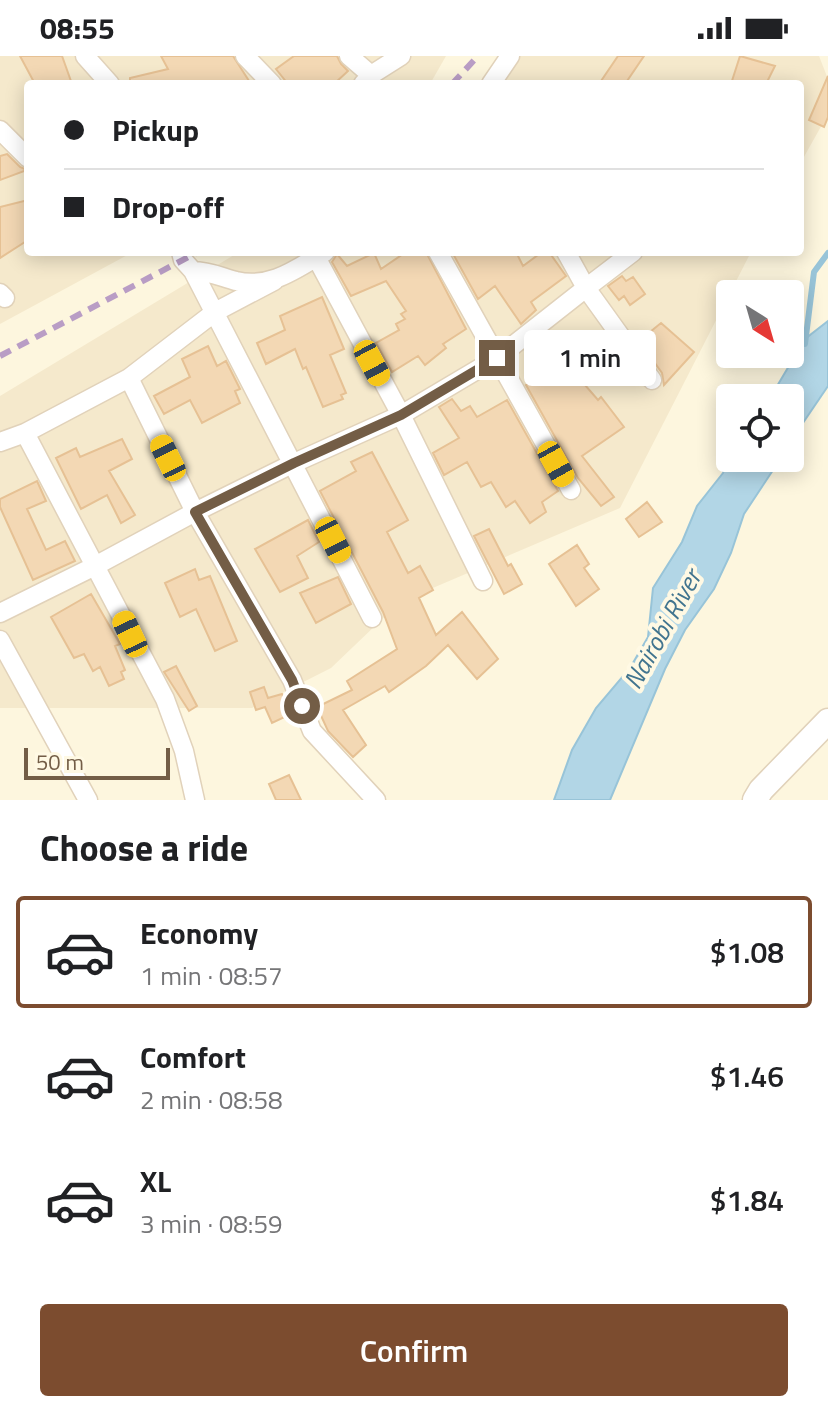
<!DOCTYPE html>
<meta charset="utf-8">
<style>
body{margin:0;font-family:"Titillium Web",sans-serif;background:#f6f6f6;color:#202124;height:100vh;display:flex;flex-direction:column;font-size:30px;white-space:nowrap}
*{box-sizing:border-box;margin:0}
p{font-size:26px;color:#757577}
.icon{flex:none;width:44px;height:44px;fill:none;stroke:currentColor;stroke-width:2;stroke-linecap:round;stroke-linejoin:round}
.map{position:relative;height:744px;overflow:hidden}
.details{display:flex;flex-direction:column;background:#fff;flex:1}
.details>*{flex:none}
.banner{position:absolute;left:24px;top:24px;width:780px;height:176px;border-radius:8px;box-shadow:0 4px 20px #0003;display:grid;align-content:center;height:176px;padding:0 40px;background:#fff}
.needle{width:52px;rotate:143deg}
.buttons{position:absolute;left:716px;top:224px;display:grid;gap:16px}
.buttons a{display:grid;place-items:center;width:88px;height:88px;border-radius:8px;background:#fff;box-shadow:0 4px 20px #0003;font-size:40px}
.scale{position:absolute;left:24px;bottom:20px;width:146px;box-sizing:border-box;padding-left:8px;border:4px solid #735d46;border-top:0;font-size:22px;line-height:28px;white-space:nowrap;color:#735d46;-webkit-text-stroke:6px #fff9e4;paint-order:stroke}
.end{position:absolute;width:36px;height:36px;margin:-18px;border:10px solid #735d46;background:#fff;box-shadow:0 0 0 4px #fff}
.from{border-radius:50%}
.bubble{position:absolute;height:56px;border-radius:8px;background:#fff;box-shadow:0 4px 20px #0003;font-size:26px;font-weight:600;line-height:56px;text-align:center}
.car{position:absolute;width:24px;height:48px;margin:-24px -12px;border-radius:10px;box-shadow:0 0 6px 2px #0007;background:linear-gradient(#f5c518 24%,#345 0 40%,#f5c518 0 76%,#345 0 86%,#f5c518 0)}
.banner b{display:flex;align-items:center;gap:28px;height:76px;font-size:30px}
.banner b+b{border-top:2px solid #e0e0e0}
.banner i{width:20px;height:20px;background:#202124}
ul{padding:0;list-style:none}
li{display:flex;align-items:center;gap:24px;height:112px;margin:0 16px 12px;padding:0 24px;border:4px solid transparent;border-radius:8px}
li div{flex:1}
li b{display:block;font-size:30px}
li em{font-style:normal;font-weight:600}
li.selected{border-color:#7c4c2f}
li>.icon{width:72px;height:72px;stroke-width:1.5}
h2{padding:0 40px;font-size:36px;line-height:96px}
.button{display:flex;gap:16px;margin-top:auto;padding:16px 40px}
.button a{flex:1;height:92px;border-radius:8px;background:#7c4c2f;color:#fff;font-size:32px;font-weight:600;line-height:92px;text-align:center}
.status{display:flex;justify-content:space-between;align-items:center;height:56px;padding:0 40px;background:#fff;direction:ltr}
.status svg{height:22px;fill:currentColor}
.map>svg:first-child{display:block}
.residential{fill:#f5e9cc}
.water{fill:#b2d6e6;stroke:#98c4d8;stroke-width:2}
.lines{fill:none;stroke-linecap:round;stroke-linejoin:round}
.stream{stroke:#98c4d8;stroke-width:6}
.building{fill:#f3d8b4;stroke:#e6c194;stroke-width:2}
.minor-casing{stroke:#e1d2ba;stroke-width:21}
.tertiary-casing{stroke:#e1d2ba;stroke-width:27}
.minor{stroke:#fff;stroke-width:18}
.tertiary{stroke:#fff;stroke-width:24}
.rail{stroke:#b99dc5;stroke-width:6;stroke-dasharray:12 8;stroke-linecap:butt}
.route{stroke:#735d46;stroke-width:10}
.labels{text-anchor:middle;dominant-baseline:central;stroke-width:8;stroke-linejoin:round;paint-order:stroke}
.water-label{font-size:26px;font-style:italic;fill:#42758f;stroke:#fff9e4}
</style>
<div class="status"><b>08:55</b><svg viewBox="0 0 49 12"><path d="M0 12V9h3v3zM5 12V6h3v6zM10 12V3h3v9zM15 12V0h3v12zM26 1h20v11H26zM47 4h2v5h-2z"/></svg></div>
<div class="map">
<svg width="828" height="744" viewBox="0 0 828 744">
<rect width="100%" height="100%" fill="#fdf6de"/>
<!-- residential -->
<path class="residential" d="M0 0H446L430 28H28V196H133L0 268Z
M514 0H819L828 23V58L800 108V28H494Z
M239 196H751L620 452 400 546 331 612 252 652H0V340Z"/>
<!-- water -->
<path class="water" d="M828 265V330L790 386V342H770L805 283Z
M730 397V402H781L744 458 731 497 714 533 685 574 665 613 610 744H554L572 694 596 652 630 612 648 581 653 532 682 486 697 450 723 417Z"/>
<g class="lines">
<!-- stream -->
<path class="stream" d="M805 288 814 216 828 197"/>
</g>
<!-- building -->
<path class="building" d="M20 0H62L72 28H35Z
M161 0H233L251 28H130V22L168 13Z
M294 0H337L341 8 348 15 334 28H288L276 13Z
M618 0H644L625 28H599Z
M740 0 775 10 766 28H731Z
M828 20V61L824 71 809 64Z
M7 98 20 111 27 114 0 124V100Z
M28 144V184L0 202V151Z
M406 196H426L466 273 443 288 446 292 425 309 418 300 392 316 376 287 399 274 396 268 405 263 401 258 406 255 386 225 351 240 332 206 337 198 347 210 374 197 381 213Z
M452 196H516L523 210 542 196H549L566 220 531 246 536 254 521 268 495 230 478 243Z
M622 220 626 225 633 221 645 238 630 249 624 240 619 244 608 230Z
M322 241 344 293 330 299 346 337 341 339 343 343 323 351 306 311 303 313 295 293 266 308 257 287 285 274 280 260Z
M661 267 694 296 664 329 662 317 639 285Z
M546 278 555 292 573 280 588 300 571 313 598 344 601 341 624 371 582 400 614 441 601 450 578 422 526 329 550 313 534 288Z
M208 290 217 310 226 305 240 333 235 335 240 347 202 367 190 344 164 358 154 340 190 321 182 303Z
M452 343 461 355 470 350 477 361 507 344 558 435 542 446 546 456 530 467 515 445 506 451 491 426 481 431 467 406 444 419 433 397 459 382 439 351Z
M122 383 132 403 109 415 135 459 121 467 107 439 81 453 56 402 76 392 80 401Z
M372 396 408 464 387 476 408 517 420 510 433 534 419 542 436 579 462 556 498 603 477 623 448 589 426 610 389 636 385 630 343 654 366 689 353 701 328 675 317 651 352 634 347 625 397 593 383 556 320 435 356 415 351 406Z
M37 425 46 445 27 453 46 494 65 485 75 505 33 524 0 451V443Z
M647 446 662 466 639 481 626 463Z
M308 464 319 486 297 500 308 522 280 536 255 493Z
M489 473 508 510 511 508 522 528 504 538 474 480Z
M577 489 589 508 584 512 599 533 576 550 549 508Z
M195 513 199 524 210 520 237 585 215 595 196 553 180 561 165 527Z
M338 521 351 548 316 567 300 537Z
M91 538 120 588 115 590 125 614 121 616 124 623 109 630 100 611 93 615 84 598 74 602 51 561Z
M176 610 197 650 189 655 164 616Z
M264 631 268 642 282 638 291 658 272 667 265 651 256 654 250 636Z
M289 719 301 744H276L269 728Z"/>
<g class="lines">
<!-- minor casing -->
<g class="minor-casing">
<path id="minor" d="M85 0 110 28
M245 0 272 28
M349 0 371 19
M363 28 371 19 401 0
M491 28 510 0
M0 74 28 102
M181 196 183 204 193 215C209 215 221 221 236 225 271 233 296 213 325 196
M438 196 571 434
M566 196 586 232 633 196
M316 201 401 359 483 525
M193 215 372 562
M274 225 215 256 129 322 25 377 95 510 195 456 294 407 401 359 497 302 586 232 652 324
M0 237 5 242
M129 322 195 456 292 624 312 675 376 744
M0 386 25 377
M0 557 95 510 165 643 184 695 195 744
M0 584 88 744"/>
</g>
<!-- tertiary casing -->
<g class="tertiary-casing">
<path id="tertiary" d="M755 744 761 734 828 665"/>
</g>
<!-- minor -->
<use href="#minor" class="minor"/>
<!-- tertiary -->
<use href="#tertiary" class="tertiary"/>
<!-- rail -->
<path class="rail" d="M452 28 478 0
M0 300 198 196"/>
</g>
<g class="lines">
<!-- route -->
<path class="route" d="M302 650 292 624 195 456 294 407 401 359 497 302"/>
</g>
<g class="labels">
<!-- water labels -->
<g class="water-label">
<text transform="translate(662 573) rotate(-61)">Nairobi River</text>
</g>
</g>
</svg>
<div class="buttons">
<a><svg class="needle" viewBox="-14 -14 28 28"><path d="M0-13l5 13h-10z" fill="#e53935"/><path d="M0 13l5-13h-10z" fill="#757577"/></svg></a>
<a><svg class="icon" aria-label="locate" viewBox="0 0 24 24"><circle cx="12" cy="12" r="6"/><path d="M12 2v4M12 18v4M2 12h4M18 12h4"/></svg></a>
</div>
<div class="scale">50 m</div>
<i class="end from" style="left:302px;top:650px"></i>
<i class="end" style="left:497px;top:302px"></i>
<div class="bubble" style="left:524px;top:274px;width:132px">1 min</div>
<i class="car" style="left:372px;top:307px;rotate:152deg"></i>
<i class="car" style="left:168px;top:402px;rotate:334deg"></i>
<i class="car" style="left:556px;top:408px;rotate:151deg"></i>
<i class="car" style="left:333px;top:484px;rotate:153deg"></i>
<i class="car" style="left:130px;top:578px;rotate:335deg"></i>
<div class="banner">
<b><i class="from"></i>Pickup</b>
<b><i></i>Drop-off</b>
</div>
</div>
<section class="details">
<h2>Choose a ride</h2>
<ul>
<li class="selected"><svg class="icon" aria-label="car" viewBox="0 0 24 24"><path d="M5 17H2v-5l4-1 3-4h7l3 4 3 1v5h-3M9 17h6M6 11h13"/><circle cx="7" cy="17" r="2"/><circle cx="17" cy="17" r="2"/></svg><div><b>Economy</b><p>1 min · 08:57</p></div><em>$1.08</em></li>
<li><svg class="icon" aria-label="car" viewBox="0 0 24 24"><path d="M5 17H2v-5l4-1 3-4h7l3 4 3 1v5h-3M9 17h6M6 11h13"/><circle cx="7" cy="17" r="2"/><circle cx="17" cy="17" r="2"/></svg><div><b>Comfort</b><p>2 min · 08:58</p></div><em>$1.46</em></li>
<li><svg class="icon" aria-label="car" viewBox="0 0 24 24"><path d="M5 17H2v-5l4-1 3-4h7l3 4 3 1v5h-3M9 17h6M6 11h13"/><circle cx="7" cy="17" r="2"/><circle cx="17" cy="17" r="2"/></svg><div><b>XL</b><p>3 min · 08:59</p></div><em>$1.84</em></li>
</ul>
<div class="button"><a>Confirm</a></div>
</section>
